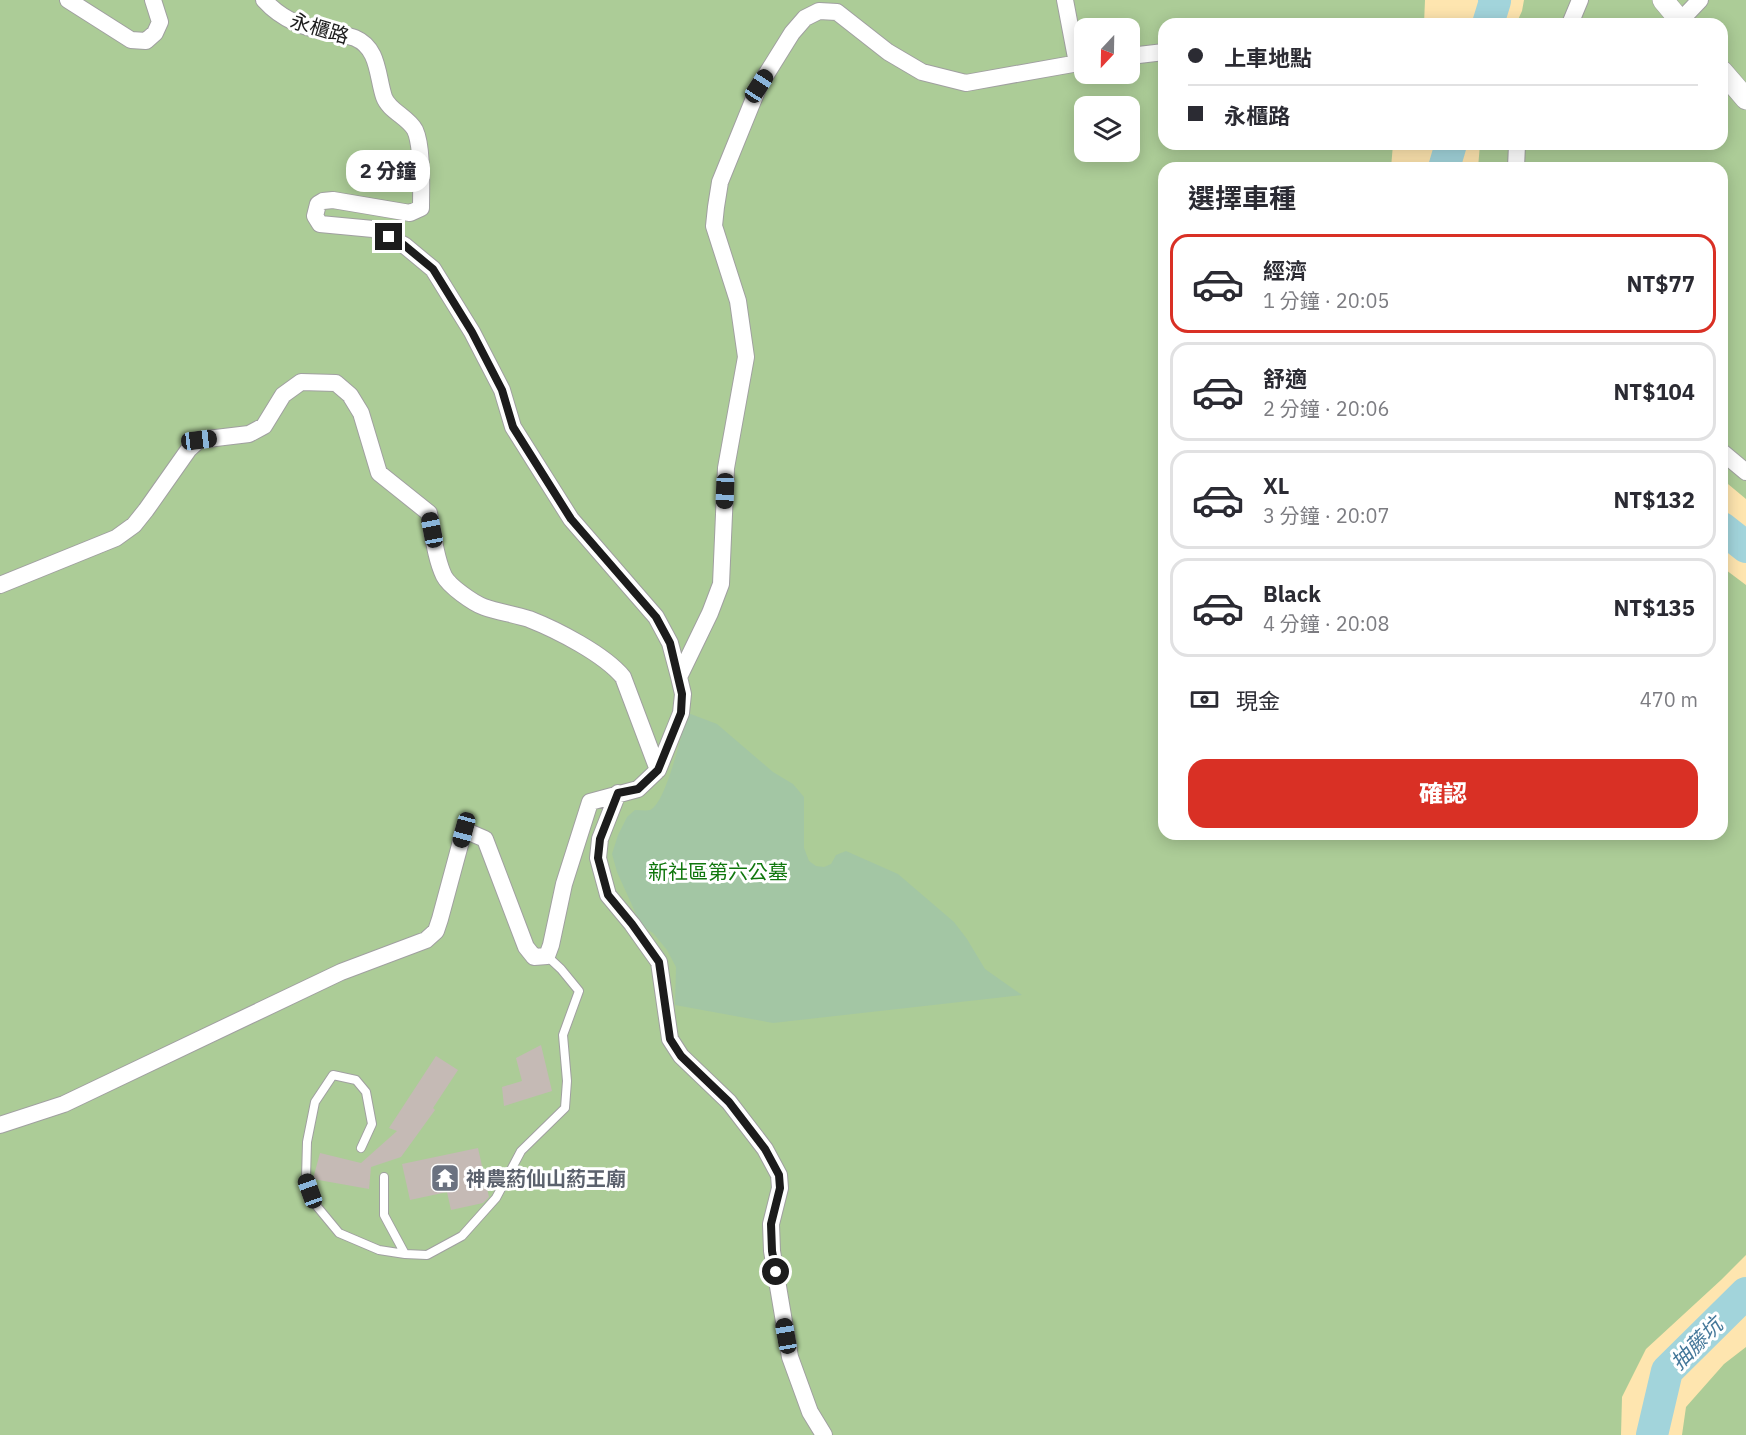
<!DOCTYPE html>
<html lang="zh-TW">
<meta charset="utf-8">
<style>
body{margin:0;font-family:"IBM Plex Sans","Noto Sans TC",sans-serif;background:#f2f2f3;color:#2b2b33;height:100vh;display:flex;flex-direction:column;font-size:22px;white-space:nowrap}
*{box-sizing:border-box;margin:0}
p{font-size:20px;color:#7c7c81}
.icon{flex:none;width:33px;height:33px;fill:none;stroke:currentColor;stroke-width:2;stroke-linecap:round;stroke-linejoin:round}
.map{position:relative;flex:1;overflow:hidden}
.sheet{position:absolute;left:1158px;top:162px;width:570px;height:678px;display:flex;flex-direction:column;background:#fff;border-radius:18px;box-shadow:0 3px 15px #0003}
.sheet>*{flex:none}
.hud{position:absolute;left:1158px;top:18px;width:570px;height:132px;border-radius:18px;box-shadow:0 3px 15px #0003;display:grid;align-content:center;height:132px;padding:0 30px;background:#fff}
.needle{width:39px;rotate:202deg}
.controls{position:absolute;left:1074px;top:18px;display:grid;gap:12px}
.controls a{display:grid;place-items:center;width:66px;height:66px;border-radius:12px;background:#fff;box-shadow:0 3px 15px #0003;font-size:30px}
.end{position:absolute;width:27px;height:27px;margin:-14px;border:8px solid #1c1c1c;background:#fff;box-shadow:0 0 0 3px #fff}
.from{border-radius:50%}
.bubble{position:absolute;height:42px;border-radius:18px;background:#fff;box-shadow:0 3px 15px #0003;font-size:20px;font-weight:800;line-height:42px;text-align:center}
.car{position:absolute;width:18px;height:36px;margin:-18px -9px;border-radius:8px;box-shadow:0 0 4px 2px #0007;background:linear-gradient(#222 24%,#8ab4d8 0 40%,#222 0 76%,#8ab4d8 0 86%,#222 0)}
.hud b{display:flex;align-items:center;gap:21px;height:57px;font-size:22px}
.hud b+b{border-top:2px solid #e1e1e2}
.hud i{width:15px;height:15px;background:#2b2b33}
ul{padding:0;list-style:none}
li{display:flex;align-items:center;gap:18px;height:99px;margin:0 12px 9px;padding:0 18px;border:3px solid #e1e1e2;border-radius:18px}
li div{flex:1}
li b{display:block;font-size:22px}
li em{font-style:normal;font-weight:800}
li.selected{border-color:#d93025}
li>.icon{width:54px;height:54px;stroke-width:1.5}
h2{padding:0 30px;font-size:27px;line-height:72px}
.pay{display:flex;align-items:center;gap:15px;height:66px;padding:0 30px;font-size:22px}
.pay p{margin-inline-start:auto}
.button{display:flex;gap:12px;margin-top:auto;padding:12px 30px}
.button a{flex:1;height:69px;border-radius:18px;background:#d93025;color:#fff;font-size:24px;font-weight:800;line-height:69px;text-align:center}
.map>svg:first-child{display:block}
.forest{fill:#accc97;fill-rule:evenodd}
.sand{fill:#fee5af}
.cemetery{fill:#a3c6a4}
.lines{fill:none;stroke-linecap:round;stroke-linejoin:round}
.stream{stroke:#a2d4db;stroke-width:5}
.river{stroke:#a2d4db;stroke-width:32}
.building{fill:#c5bab5}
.service-casing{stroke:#a0a0a0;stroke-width:10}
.minor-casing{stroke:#a0a0a0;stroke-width:18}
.tertiary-casing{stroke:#a0a0a0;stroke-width:22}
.service{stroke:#fff;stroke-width:8}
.minor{stroke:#fff;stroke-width:16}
.tertiary{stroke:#fff;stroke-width:21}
.route{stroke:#1c1c1c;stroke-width:8}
.labels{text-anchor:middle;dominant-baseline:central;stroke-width:6;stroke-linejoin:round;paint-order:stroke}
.street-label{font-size:20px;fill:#1c1c1c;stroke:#fff}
.park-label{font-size:20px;fill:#10770d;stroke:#fff}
.worship-label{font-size:20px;font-weight:bold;fill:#5b616d;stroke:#fff;text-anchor:start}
.water-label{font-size:21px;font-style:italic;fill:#45789a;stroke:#fff}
</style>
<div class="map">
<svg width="1746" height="1435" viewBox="0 0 1746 1435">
<rect width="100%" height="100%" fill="#ede8e2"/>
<!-- forest -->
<path class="forest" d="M0 0H1746V1435H0ZM1164 24H1722V144H1164ZM1084 28H1130V74H1084ZM1084 106H1130V152H1084ZM1164 168H1722V834H1164Z"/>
<!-- sand -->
<path class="sand" d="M1425 0H1524L1522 11 1516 24H1424Z
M1393 144H1480L1478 168H1391Z
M1722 479 1746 499V585L1722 567Z
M1746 1255V1347L1724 1364 1686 1407 1682 1435H1621L1622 1397 1646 1349 1721 1280Z"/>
<!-- cemetery -->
<path class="cemetery" d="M688 713 717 724 773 772 793 784 804 797V848L809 861 816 866 824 867 831 864 836 855 846 851 898 874 954 922 967 939 985 969 1022 995 773 1023 675 1005 676 967 667 950 653 933 641 925 617 872 612 854 618 835 627 817 635 810C640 810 646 811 650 810 666 804 682 731 688 713Z"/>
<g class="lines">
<!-- stream -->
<path class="stream" d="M1495 1 1498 0"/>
<!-- river -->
<path class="river" d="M1488 24 1495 1 1494 0
M1444 168 1451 144
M1722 528 1746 547
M1652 1435 1667 1371 1746 1293"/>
</g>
<!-- building -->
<path class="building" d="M541 1045 552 1091 504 1106 502 1087 522 1081 516 1058Z
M436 1056 458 1070 433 1108 435 1110 401 1157 371 1167 369 1189 313 1179 320 1153 361 1163 397 1131 389 1128Z
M478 1148 489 1197 483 1203 451 1210 447 1192 410 1200 402 1164Z"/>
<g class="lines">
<!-- service casing -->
<g class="service-casing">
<path id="service" d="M361 1148 372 1124 366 1092 356 1080 333 1075 315 1102 307 1142 306 1178 315 1204 339 1233 379 1250 405 1254
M384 1177V1215L405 1254 427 1255 462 1236 496 1198 521 1151 565 1108 567 1081 563 1035 579 991 561 969 547 956"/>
</g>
<!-- minor casing -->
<g class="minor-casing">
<path id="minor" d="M68 0 131 40 146 41 155 33 160 22 153 0
M264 0C283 21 305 28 332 33 339 35 348 35 355 38 379 48 377 76 384 97 389 111 408 117 415 130 423 147 421 189 421 208L410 213 333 200 323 201 318 204 315 216 320 224 373 229 404 245 433 269 472 332 502 390 513 427 571 519 656 617 670 643 679 677
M1065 0 1077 63
M1680 21 1700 0
M1570 24 1580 0
M1130 56 1164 52
M1516 168 1517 144
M1722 452 1746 472
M0 585 116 538 134 525 146 510 189 449 199 440 249 434 264 426 283 395 301 382 336 383 350 395 361 413 379 473 429 513C433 533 435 557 444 576 449 586 473 603 484 607 498 612 514 614 529 619 557 630 604 654 623 677L658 770
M618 793 600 839 598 858 608 895 632 924 659 962 670 1039 681 1056 729 1102 765 1149 779 1175 780 1188 771 1224 772 1251 790 1357 810 1412 824 1435
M0 1125 64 1104 341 972 426 940 436 931 440 919 464 830 485 839 526 947 534 957 547 956 551 945 564 884 590 802 638 789 658 770 681 713 683 694 679 677 710 613 721 584 726 468 746 357 738 301 714 226 716 207 720 182 759 86 792 33 805 18 819 11 837 12 888 52 922 72 966 83 1084 62"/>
</g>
<!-- tertiary casing -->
<g class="tertiary-casing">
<path id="tertiary" d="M1663 0 1683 24
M1722 71 1746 99"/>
</g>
<!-- service -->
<use href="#service" class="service"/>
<!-- minor -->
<use href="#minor" class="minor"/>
<!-- tertiary -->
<use href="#tertiary" class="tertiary"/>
</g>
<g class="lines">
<!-- route -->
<path class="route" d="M389 237 404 245 433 269 472 332 502 390 513 427 571 519 656 617 670 643 682 694 681 713 658 770 638 789 618 793 600 839 598 858 608 895 632 924 659 962 670 1039 681 1056 729 1102 765 1149 779 1175 780 1188 771 1224 772 1251 776 1272"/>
</g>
<!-- icons -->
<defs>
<g id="temple-square" transform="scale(1.5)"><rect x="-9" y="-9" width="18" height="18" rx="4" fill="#6b7280" stroke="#fff"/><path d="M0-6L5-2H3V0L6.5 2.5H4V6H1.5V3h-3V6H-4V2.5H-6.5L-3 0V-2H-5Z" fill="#fff"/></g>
</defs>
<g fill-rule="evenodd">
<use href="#temple-square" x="445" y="1178"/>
</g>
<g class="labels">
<!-- street labels -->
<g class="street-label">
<text transform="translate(320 28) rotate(17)">永櫃路</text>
</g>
<!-- park labels -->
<g class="park-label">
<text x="718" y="871">新社區第六公墓</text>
</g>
<!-- worship labels -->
<g class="worship-label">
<text x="466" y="1178">神農葯仙山葯王廟</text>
</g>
<!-- water labels -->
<g class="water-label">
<text transform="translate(1696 1343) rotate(-45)">抽藤坑</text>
</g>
</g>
</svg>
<div class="controls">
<a><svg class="needle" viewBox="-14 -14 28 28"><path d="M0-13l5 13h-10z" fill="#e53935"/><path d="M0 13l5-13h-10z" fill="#7c7c81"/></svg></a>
<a><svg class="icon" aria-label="layers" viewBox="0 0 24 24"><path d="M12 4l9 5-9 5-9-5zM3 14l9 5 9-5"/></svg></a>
</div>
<i class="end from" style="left:776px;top:1272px"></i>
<i class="end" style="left:389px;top:237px"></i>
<div class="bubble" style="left:346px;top:150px;width:84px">2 分鐘</div>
<i class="car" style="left:759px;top:86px;rotate:33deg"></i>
<i class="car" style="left:199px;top:440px;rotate:83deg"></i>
<i class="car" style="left:725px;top:491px;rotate:182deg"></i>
<i class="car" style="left:432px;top:530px;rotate:349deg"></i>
<i class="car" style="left:464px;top:830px;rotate:195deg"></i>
<i class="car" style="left:310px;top:1191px;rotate:340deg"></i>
<i class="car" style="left:786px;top:1336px;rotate:350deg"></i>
<div class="hud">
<b><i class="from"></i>上車地點</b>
<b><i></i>永櫃路</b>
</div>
<section class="sheet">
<h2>選擇車種</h2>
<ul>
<li class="selected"><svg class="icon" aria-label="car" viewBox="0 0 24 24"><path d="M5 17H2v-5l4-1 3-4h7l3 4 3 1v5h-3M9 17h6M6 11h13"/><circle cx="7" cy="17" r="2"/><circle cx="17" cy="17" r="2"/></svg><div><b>經濟</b><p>1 分鐘 · 20:05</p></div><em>NT$77</em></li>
<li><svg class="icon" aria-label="car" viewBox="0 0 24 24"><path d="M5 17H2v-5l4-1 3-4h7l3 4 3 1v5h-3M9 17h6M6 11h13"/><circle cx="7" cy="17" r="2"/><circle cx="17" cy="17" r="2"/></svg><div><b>舒適</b><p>2 分鐘 · 20:06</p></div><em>NT$104</em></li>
<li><svg class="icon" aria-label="car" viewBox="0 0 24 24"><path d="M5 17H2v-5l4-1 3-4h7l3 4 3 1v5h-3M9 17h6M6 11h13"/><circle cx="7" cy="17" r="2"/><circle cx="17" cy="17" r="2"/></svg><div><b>XL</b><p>3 分鐘 · 20:07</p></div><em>NT$132</em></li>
<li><svg class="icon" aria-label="car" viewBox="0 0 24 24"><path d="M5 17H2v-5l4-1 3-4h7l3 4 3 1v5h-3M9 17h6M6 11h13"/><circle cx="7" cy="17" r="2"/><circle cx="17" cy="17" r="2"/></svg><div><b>Black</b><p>4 分鐘 · 20:08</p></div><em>NT$135</em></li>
</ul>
<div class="pay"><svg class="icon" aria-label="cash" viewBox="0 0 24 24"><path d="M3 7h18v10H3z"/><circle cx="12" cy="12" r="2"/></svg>現金<p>470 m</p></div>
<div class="button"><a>確認</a></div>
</section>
</div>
